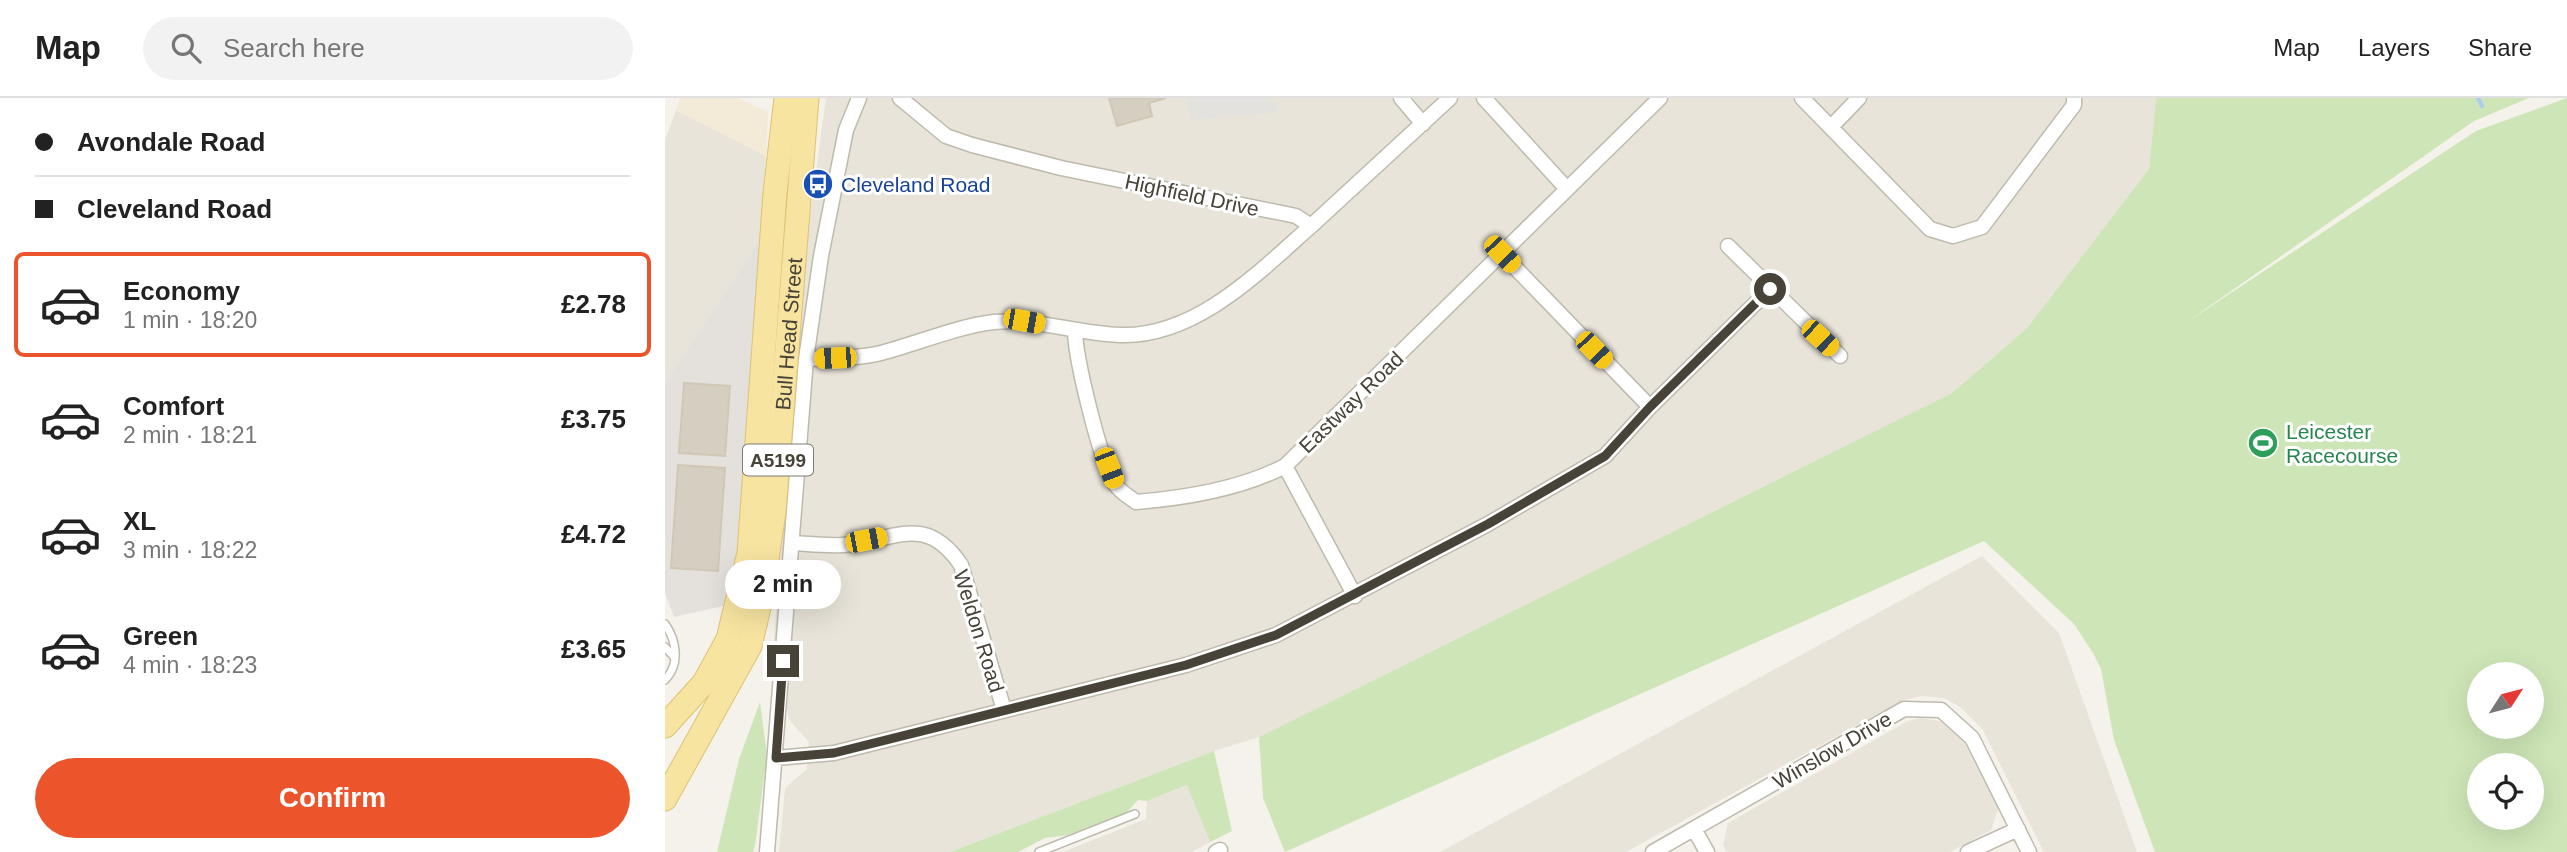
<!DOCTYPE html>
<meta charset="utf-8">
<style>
body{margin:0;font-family:Helvetica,sans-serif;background:#f2f2f2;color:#222;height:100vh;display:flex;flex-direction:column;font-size:26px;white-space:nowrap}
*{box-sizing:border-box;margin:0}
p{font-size:23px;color:#767676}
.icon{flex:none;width:38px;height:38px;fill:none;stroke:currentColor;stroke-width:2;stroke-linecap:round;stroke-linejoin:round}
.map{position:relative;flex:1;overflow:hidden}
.drawer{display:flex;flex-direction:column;background:#fff;width:665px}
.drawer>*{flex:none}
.hud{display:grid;align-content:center;height:154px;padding:0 35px;background:#fff}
.needle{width:46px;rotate:54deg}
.tools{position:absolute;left:1802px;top:564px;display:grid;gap:14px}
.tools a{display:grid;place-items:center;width:77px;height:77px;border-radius:50%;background:#fff;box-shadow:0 7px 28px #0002;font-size:35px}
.end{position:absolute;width:32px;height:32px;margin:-16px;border:9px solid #484339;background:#fff;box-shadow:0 0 0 4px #fff}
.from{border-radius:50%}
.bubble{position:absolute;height:49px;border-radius:24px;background:#fff;box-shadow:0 7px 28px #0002;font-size:23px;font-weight:600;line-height:49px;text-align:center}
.car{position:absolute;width:21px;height:42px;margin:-21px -10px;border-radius:9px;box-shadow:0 0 5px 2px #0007;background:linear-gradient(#f5c518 24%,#345 0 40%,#f5c518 0 76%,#345 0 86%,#f5c518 0)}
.hud b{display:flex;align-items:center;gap:24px;height:66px;font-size:26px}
.hud b+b{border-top:2px solid #e0e0e0}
.hud i{width:18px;height:18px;background:#222}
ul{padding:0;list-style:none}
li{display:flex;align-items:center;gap:21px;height:105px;margin:0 14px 10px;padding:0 21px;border:4px solid transparent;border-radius:10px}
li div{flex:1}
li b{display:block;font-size:26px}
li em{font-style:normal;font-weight:600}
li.selected{border-color:#ec542b}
li>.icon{width:63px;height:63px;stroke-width:1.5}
.action{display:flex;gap:14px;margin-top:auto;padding:14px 35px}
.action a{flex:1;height:80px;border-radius:42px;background:#ec542b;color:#fff;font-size:28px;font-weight:600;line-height:80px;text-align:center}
header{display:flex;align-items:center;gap:42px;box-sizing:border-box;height:98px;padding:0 35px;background:#fff;border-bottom:2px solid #e0e0e0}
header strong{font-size:33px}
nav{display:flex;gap:38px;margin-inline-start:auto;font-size:24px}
.search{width:490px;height:63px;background:#f2f2f2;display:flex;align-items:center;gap:18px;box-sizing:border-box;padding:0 24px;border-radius:38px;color:#767676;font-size:26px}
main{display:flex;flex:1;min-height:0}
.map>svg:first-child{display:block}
.residential{fill:#e8e4d9}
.commercial{fill:#f4ead8}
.industrial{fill:#e4e1dc}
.green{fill:#cee6b7;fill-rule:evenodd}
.parking{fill:#e3e2df}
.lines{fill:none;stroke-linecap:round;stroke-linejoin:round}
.stream{stroke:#acceec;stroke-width:4.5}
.building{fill:#d5cfc1;stroke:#d0c7b5;stroke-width:2}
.lane-casing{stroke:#bfbaae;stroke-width:10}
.street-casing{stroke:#bfbaae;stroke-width:17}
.primary-casing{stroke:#ddc371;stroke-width:25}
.lane{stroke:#fff;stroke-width:7}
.street{stroke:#fff;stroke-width:14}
.primary{stroke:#f8e4a1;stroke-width:23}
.route{stroke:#484339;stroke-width:9}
.labels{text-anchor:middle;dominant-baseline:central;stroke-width:6;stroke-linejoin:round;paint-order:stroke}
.shield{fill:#fff;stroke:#7f7b74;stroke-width:2}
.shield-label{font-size:19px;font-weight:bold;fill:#484339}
.transit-label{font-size:21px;fill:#164399;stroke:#fff;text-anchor:start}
.street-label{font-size:21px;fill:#484339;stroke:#fff}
.leisure-label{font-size:21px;fill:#27864d;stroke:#fff;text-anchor:start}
</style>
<header>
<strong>Map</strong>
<div class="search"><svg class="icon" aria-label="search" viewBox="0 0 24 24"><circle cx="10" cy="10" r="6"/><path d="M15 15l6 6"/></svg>Search here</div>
<nav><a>Map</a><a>Layers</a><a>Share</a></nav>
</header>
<main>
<section class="drawer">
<div class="hud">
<b><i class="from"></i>Avondale Road</b>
<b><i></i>Cleveland Road</b>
</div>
<ul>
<li class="selected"><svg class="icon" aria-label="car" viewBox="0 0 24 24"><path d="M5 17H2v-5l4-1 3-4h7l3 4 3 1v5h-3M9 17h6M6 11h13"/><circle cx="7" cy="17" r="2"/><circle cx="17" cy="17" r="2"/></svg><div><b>Economy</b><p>1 min · 18:20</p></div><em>£2.78</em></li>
<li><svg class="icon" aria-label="car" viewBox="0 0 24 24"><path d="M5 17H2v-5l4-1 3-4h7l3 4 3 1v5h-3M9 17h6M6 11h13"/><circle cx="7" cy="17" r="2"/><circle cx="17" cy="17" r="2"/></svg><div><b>Comfort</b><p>2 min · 18:21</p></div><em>£3.75</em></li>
<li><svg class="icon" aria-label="car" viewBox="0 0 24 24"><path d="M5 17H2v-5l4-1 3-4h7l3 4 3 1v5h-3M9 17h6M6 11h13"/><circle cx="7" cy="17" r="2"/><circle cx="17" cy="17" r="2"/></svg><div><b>XL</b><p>3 min · 18:22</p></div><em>£4.72</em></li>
<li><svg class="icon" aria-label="car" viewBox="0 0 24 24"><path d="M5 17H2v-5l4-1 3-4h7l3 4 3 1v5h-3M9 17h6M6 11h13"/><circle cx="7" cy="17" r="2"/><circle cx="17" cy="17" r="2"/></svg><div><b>Green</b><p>4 min · 18:23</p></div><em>£3.65</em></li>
</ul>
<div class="action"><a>Confirm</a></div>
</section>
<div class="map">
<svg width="1902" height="754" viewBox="0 0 1902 754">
<rect width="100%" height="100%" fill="#f4f2eb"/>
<!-- residential -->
<path class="residential" d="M161 0H1491L1484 71 1362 230 1287 295 594 639 549 653 285 754H114L120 690 142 671 144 644 125 623 108 556 134 198Z
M11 12 101 58 96 140 0 284V42Z
M1317 458 1394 535 1472 754H1379L1318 632 1295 609 1279 600 1258 598 1238 602 961 754H775Z
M1255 620 1275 623 1299 644 1333 711 1326 732 1285 754H1062L1058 747 1063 725 1243 623Z
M523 687 545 744 527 754H398L481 721 482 703Z"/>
<!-- commercial -->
<path class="commercial" d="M15 0H73L103 14 101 58 11 12Z"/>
<!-- industrial -->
<path class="industrial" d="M96 140 90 327 67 493 58 508 9 519 0 495V284Z"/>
<!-- green -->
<path class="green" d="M1491 0H1864L1809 23 1522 224 1811 33 1902 0V754H1490L1449 642 1436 571 1428 555 1409 526 1319 443 620 754 598 700 594 639 1287 295 1362 230 1484 71ZM1815 576H1867V628H1815ZM1815 667H1867V719H1815Z
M95 604 102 657 90 748 88 754H52L74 661Z
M549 653 567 733 545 744 522 687 482 703 473 702 461 715 403 737 380 740 353 754H285Z"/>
<!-- parking -->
<path class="parking" d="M521 0H606L614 14 526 22Z"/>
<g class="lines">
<!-- stream -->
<path class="stream" d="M1813 0 1817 8"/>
</g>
<!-- building -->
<path class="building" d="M444 0H501L484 5 487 18 452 28Z
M19 285 65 288 60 358 14 355Z
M13 367 60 370 53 473 6 470Z"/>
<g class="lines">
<!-- lane casing -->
<g class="lane-casing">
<path id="lane" d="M0 526C12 543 15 567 0 582
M0 549 10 560
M374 754 470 716"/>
</g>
<!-- street casing -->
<g class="street-casing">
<path id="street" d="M235 0 281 38 307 47 396 70 631 118 646 128 785 0
M736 0 758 26
M819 0 902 91
M1137 0 1265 131 1288 138 1317 129 1409 7V0
M1166 29 1194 0
M1063 148 1175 258
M837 156 985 309
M410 232C410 259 435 363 450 386 454 393 464 399 471 404 521 400 576 391 620 368L995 0
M141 261C165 260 192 261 216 255 251 246 293 228 329 224 372 220 413 236 456 237 531 239 594 174 646 128
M620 368 690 498
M128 445C144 446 162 448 178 447 229 443 260 414 296 467L339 612
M111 660 169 655 521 567 611 537 823 426 940 358 985 309 1105 191
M1029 731 1042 754
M102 754 141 261 156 158 181 32 194 0
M551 754 555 752
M988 754 1239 611 1276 612 1307 640 1364 754
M1303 754 1353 731"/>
</g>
<!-- primary casing -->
<g class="primary-casing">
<g id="primary">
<path d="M0 628 39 585 63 541 84 455 110 95 121 0"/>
<path id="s1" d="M0 701 85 548 96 501 109 414 142 0"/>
</g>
</g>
<!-- lane -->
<use href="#lane" class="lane"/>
<!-- street -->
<use href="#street" class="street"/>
<!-- primary -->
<use href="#primary" class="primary"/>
</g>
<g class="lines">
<!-- route -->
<path class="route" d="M118 563 111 660 169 655 521 567 611 537 823 426 940 358 985 309 1105 191"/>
</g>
<!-- icons -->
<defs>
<g id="bus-disc" transform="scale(1.575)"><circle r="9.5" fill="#1a4fb4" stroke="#fff"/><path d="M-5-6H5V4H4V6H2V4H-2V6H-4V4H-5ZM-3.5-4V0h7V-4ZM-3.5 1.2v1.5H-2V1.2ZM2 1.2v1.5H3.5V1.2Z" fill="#fff"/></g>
<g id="stadium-disc" transform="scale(1.575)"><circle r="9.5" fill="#2e9e5b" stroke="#fff"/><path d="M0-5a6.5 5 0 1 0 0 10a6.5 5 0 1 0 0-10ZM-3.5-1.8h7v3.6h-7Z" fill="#fff"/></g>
</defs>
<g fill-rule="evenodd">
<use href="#bus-disc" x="153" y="86"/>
<use href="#stadium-disc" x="1598" y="345"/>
</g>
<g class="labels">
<!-- shield labels -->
<rect class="shield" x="78" y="346.5" width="70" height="31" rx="5"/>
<g class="shield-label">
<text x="113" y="362">A5199</text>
</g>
<!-- transit labels -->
<g class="transit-label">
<text x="176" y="86">Cleveland Road</text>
</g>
<!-- street labels -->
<g class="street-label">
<text transform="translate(527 97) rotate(12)">Highfield Drive</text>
<text stroke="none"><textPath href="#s1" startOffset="490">Bull Head Street</textPath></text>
<text transform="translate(686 304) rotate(-44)">Eastway Road</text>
<text transform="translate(314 533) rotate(73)">Weldon Road</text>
<text transform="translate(1167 652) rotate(-30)">Winslow Drive</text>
</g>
<!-- leisure labels -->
<g class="leisure-label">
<text x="1621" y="333">Leicester<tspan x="1621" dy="24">Racecourse</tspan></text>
</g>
</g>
</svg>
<div class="tools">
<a><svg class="needle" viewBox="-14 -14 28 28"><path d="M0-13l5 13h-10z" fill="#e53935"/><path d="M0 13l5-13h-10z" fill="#767676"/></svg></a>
<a><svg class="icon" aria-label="locate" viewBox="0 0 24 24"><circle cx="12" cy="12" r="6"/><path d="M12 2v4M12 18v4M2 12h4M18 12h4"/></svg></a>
</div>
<i class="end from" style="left:1105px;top:191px"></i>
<i class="end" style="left:118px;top:563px"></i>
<div class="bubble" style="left:60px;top:462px;width:116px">2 min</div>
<i class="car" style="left:837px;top:156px;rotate:136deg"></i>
<i class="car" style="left:359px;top:223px;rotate:100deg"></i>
<i class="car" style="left:1155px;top:240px;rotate:133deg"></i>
<i class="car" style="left:929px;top:252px;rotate:136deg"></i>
<i class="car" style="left:170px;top:260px;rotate:268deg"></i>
<i class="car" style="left:444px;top:370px;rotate:159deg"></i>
<i class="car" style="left:201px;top:442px;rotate:79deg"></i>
</div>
</main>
